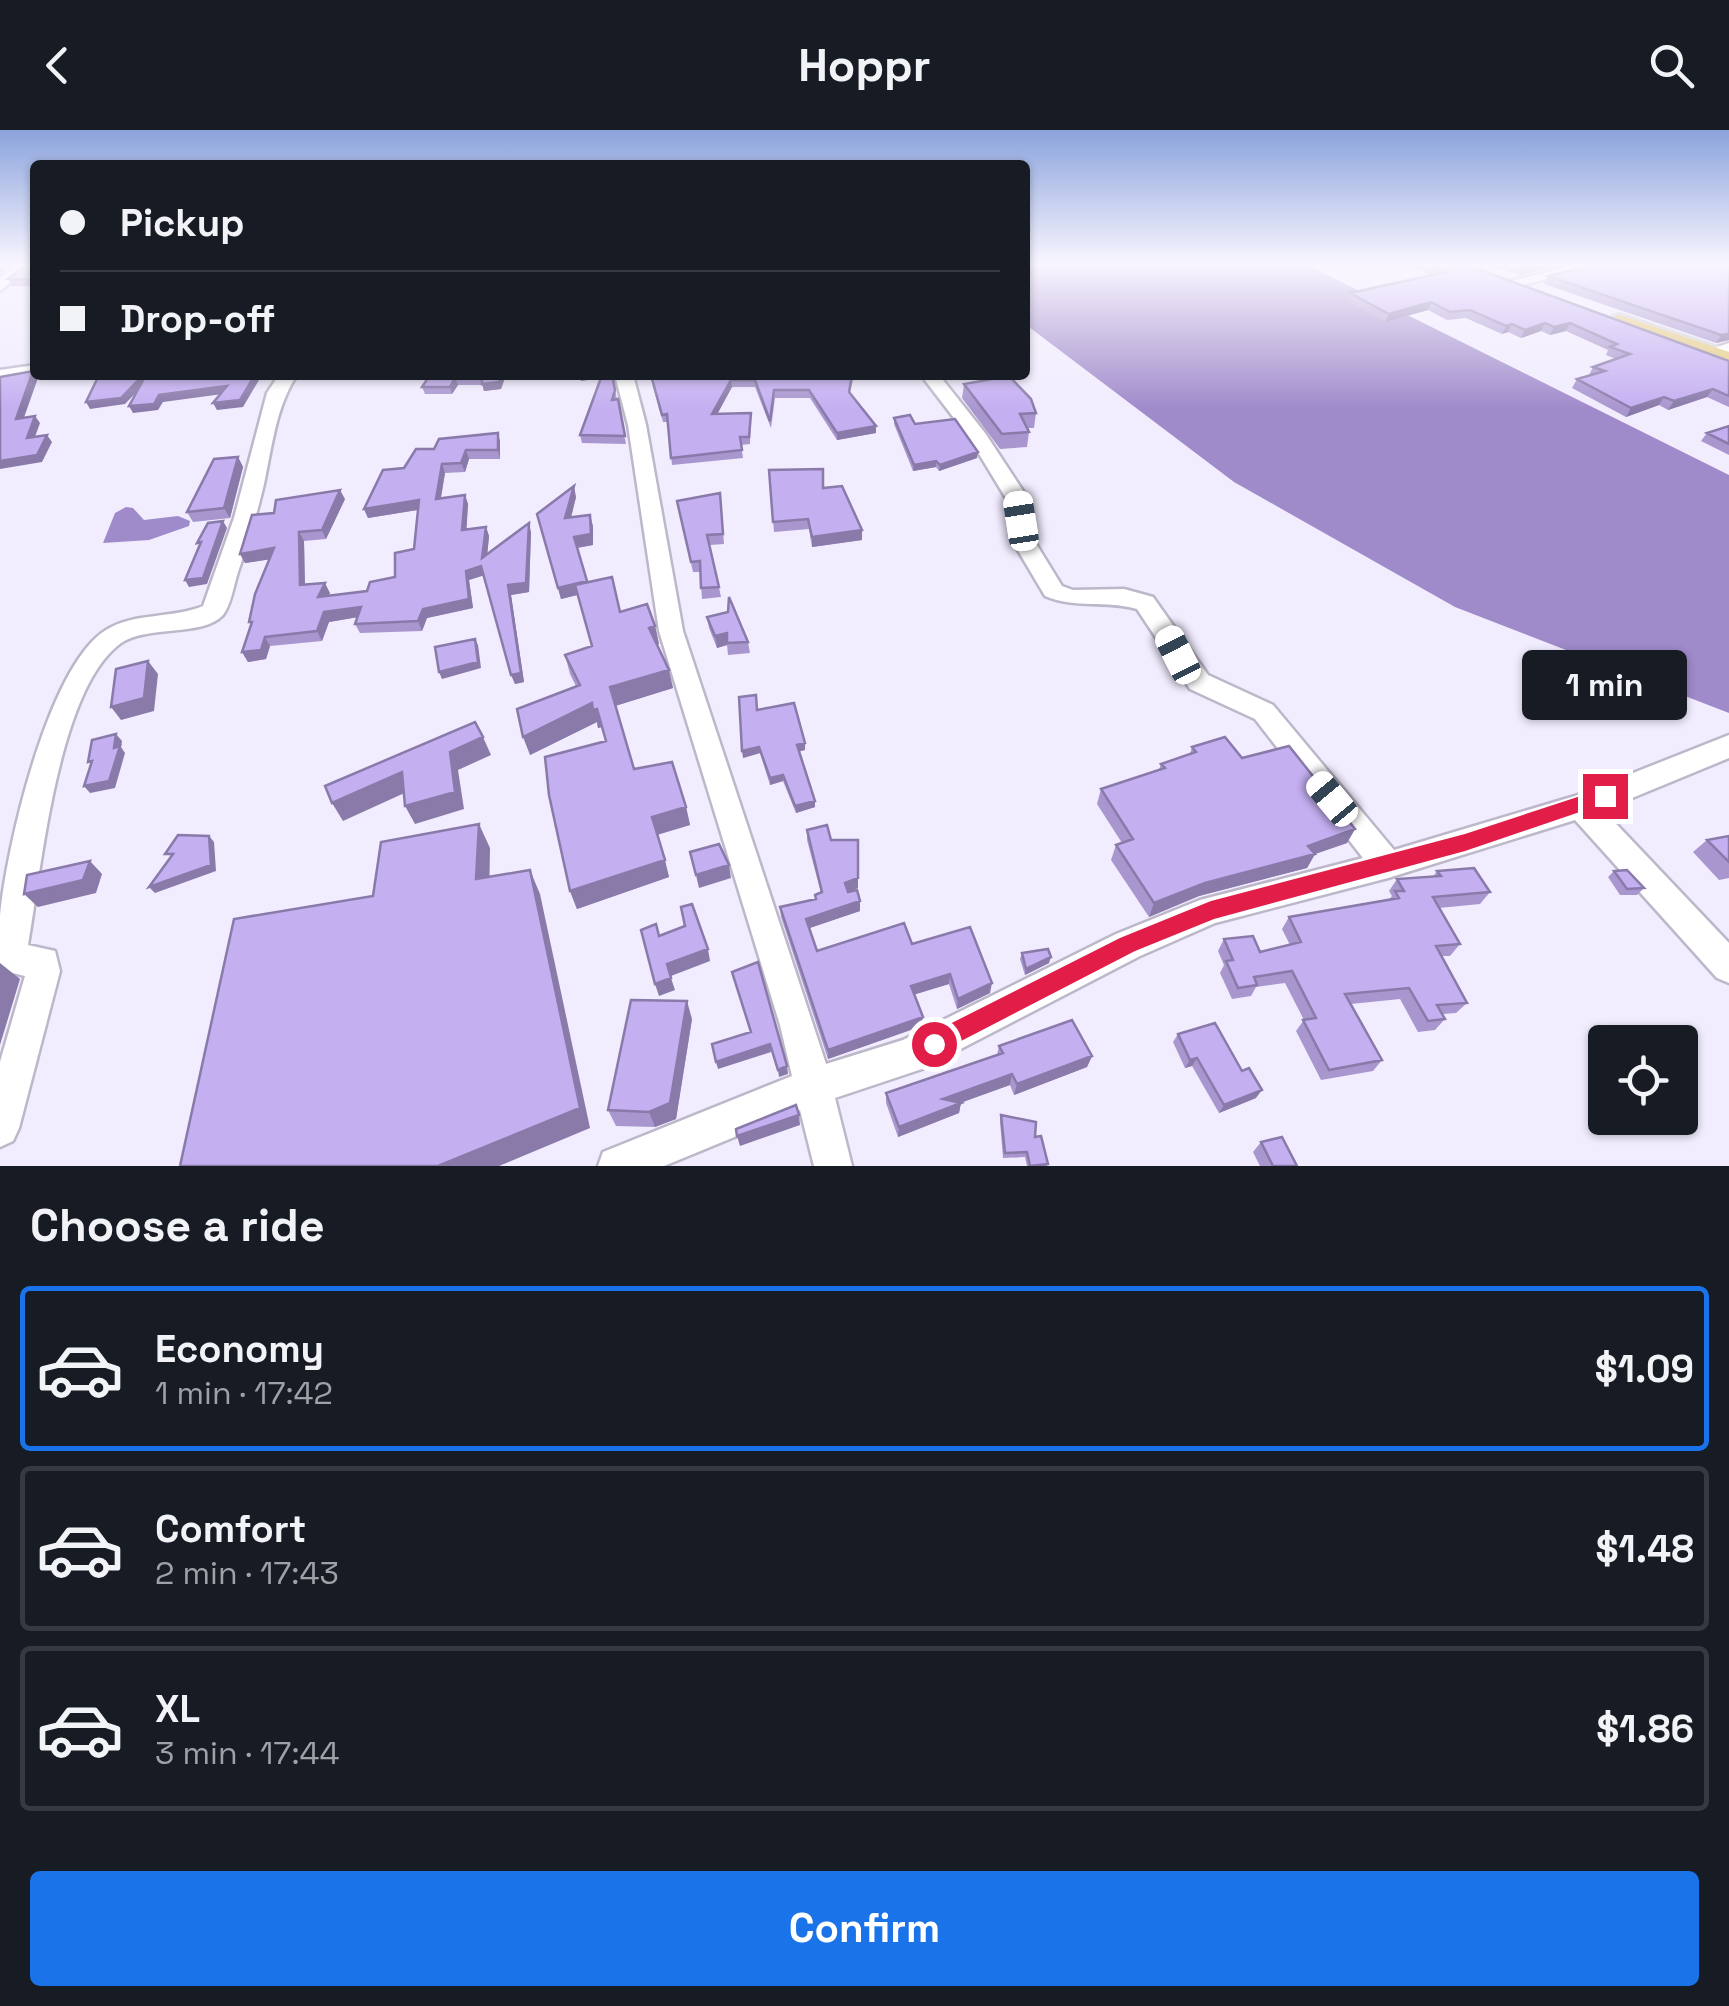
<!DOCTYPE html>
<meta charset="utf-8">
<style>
body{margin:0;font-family:"Space Grotesk",sans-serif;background:#242831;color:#f1f3f6;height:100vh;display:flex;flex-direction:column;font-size:38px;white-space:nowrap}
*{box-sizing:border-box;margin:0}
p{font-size:32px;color:#9ea1a6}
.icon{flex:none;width:55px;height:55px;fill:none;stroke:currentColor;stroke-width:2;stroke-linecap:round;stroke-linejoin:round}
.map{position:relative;height:1036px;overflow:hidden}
.details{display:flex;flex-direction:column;background:#171b24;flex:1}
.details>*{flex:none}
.banner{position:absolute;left:30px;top:30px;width:1000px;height:220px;border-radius:10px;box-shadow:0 2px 8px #0004;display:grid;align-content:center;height:220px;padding:0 30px;background:#171b24}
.fabs{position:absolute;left:1588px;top:895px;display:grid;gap:20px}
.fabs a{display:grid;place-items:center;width:110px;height:110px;border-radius:10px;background:#171b24;box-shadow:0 2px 8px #0004;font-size:50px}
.end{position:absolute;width:45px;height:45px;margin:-22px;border:12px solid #e11d48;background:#fff;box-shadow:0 0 0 5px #fff}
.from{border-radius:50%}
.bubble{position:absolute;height:70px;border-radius:10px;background:#171b24;box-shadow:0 2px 8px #0004;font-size:32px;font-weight:700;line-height:70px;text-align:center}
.car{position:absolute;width:30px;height:60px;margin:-30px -15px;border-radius:12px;box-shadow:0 0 8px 2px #0007;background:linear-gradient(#fff 24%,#345 0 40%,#fff 0 76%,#345 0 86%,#fff 0)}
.banner b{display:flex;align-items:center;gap:35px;height:95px;font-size:38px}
.banner b+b{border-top:2px solid #363941}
.banner i{width:25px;height:25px;background:#f1f3f6}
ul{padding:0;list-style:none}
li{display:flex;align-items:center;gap:30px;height:165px;margin:0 20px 15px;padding:0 10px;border:5px solid #363941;border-radius:10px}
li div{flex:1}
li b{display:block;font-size:38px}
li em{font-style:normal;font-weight:700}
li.current{border-color:#1a73e8}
li>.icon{width:90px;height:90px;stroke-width:1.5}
h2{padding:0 30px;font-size:45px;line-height:120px}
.action{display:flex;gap:20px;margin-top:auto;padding:20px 30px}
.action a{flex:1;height:115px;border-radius:10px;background:#1a73e8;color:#fff;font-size:40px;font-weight:700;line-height:115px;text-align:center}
header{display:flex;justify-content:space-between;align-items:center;height:130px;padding:0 30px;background:#171b24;font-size:45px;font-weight:700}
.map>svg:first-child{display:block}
.water{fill:#9f8aca}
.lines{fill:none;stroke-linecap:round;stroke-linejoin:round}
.minor-casing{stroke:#bdb8c9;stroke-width:5}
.major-casing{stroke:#d4d4d5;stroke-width:6}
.minor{fill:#fff;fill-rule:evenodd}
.major{fill:#e5cb7a;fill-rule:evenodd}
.wall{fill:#a996cf}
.shaded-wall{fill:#897aa9}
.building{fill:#c4aff1;stroke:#897aa9;stroke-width:2.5}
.route{fill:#e11d48}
</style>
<header><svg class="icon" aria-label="back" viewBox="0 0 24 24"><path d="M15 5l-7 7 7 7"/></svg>Hoppr<svg class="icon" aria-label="search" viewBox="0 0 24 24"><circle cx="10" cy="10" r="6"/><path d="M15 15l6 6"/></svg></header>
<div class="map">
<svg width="1729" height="1036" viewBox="0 0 1729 1036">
<rect width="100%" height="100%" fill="#f1ecfe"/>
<!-- water -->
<path class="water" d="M1025 135H1307L1729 345V583L1455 477 1234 352 1025 194Z
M126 377 133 378 144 390 178 386 190 391 189 396 149 410 103 413 115 383Z"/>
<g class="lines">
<!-- minor casing -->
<g class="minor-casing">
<path id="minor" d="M17 135H33L0 161V148Z
M1577 135H1603L1511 158 1503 153Z
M1729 213V223L1708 228 1699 223Z
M35 235 36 245 0 250V240Z
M279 245H297C276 276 272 317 264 354 257 384 248 413 238 442 234 454 231 475 223 485 203 507 147 495 121 513 57 559 41 742 28 815L55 821 60 841 19 998 13 1011 0 1017V932L25 846 0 840C0 822 0 803 0 786 6 719 48 536 106 500 135 482 172 489 203 476L234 388 267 263Z
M615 245H633L646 295 683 501 826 934 903 910 1116 804 1200 770 1363 728 1255 589 1190 559 1137 479C1106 470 1076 479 1045 466L1013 412 1007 370 970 309 921 245H939L985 303 1029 370 1035 412 1062 456 1073 460 1124 459 1153 467 1208 545 1273 575 1394 720 1575 666 1729 605V628L1603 680 1729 813V853L1717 848 1575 690 1388 748 1215 793 1140 826 922 939 835 968 852 1036H814L800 980 664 1036H598L603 1022 792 946 780 895 659 501 628 295Z"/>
</g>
<!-- major casing -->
<g class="major-casing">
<path id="major" d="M1620 185 1729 222V237L1613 195 1609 191 1613 187Z"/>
</g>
<!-- minor -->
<use href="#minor" class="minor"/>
<!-- major -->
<use href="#major" class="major"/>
</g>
<!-- wall -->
<path class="wall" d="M35 135V156H12L8 149Z
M1409 135H1467L1729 231V277L1707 267 1668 280 1659 275 1626 287 1572 258 1577 249 1590 246 1589 245 1593 237 1616 229 1606 225 1608 220 1566 201 1550 205 1541 201 1521 208 1508 202 1502 204 1466 188 1447 190 1428 180 1385 192 1347 171 1350 163 1432 145Z
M1489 135H1562L1520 145Z
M1594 135 1729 210 1716 213 1544 154 1548 146Z
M430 245H506L501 259 484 261 483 255H458L452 264H425L422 257Z
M579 245H612L626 314 582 313 580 305 601 248 581 251Z
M650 245H854L850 263 876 303 837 310 810 268H775L771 298 755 257H732L717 284 751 283 750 314 741 315 743 328 672 335 668 292H663Z
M964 254 1036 283 1034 298H1028L1029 302 1027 317 1000 319 962 268Z
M894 288 915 294 977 328 939 341 936 337 913 341 894 294Z
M1729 296V325L1701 311 1707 303Z
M498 303 500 312V329H469L465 342 445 343 441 368 465 365 468 374 466 399 486 397 489 406 487 425 531 402 529 462 511 465 524 552 515 554 484 445 469 450 473 478 427 488 422 501 360 503 355 494 357 487 329 492 322 511 270 516 266 529 248 532 242 522 270 429 245 433 240 424 274 383 345 369 326 409 304 411 305 454 330 463 328 465 367 461 395 447 414 419 418 380 368 388 364 379 404 338 434 319Z
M238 327 243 337 230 388 193 392 187 382Z
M769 340 823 358 862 410 812 417 809 399 774 402Z
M720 363 724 414 710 415 721 467 702 469 700 442H693L679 381Z
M576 367 571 388 593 396V415L577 418 587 452 620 482 655 496 659 514 657 515 673 558 615 576 634 639 686 677 690 695 657 705 669 747 577 779 570 761 606 611 602 597 598 598 597 592 530 625 576 556 570 544 565 525 592 516 577 465 561 469 537 384Z
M707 487 748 512 750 523 728 525 727 515 717 518 709 498Z
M758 580 805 620 799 621 815 677 796 683 783 651 770 655 760 623 743 628Z
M1192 617 1242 628 1355 699 1347 713 1315 724 1307 738 1199 766 1149 787 1111 730 1116 715 1122 713 1097 674 1101 659 1159 640 1161 634 1190 624Z
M807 700 831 710H858V758L849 761 860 781 809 798 817 821 912 814 990 863 957 879 949 854 914 864 922 896 828 929 781 787 780 777 815 769V765L821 763 807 710Z
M1729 706V748L1719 750 1693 722 1707 710Z
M1437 741 1490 762 1480 774 1439 778 1460 814 1450 826H1442L1467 873 1456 883 1443 884 1445 889 1435 900 1418 902 1400 869 1351 874 1382 930 1373 941 1321 950 1296 901 1304 890 1285 853 1256 857 1251 866 1232 869 1220 843 1224 835 1218 821 1224 809 1260 822 1290 815 1282 799 1289 787 1389 770 1392 766 1389 761 1397 749 1433 747Z
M1614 741 1644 758 1637 765H1620L1608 747Z
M1022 823 1049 833 1025 845 1020 829Z
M692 889 676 989 655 997 616 996 608 980Z
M1178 904 1256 968 1219 983 1192 936 1185 938 1173 912Z
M999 916 1092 926 1087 937 1014 965 1010 955 961 972 959 983 898 1007 886 973V963L997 925Z
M1001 985 1048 1034 1047 1036H1027L1025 1027 1003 1028 1000 991Z
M1261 1012 1297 1036H1260L1253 1022Z"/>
<!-- shaded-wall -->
<path class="shaded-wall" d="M0 135H11L0 143Z
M1535 135H1562L1520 145 1523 138Z
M1431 172 1428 180 1385 192 1389 184Z
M1545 193 1541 201 1521 208 1525 200Z
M1570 193 1566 201 1550 205 1554 197Z
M1512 194 1508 202 1502 204 1506 196Z
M1729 204V210L1716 213 1721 205Z
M33 241 38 248 21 296 16 289Z
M143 245 152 246 125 274 90 279 86 272Z
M255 245H262L243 277 217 280 213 273Z
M502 245H506L501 259 484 261 482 254Z
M580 245H605V247L581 251Z
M455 248 458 255 452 264 450 257Z
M731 250 732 257 713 292 712 284Z
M227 256 230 263 163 272 158 280 133 283 129 276 159 265Z
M1713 259 1707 267 1668 280 1674 271Z
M1664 267 1659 275 1626 287 1631 278Z
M35 286 40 293 32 315 27 308Z
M876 296V303L837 310V303Z
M498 303 500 312V329L498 320Z
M47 305 52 312 42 332 0 339V331Z
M466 320 469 329 465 342 461 333Z
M978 322 977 328 939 341 940 335Z
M238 327 243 337 230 388 224 378Z
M936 331V337L913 341 914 335Z
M442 334 445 343 439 378 436 369Z
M574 356 576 367 568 399 565 388Z
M340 360 345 369 326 409 322 400Z
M465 365 468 374 466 409 462 400Z
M419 370 423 379 368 388 364 379Z
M590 385 593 396V415L576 418 574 407Z
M223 391 227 398 207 454 189 457 185 450Z
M529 393 531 402 529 462 511 465 524 552 515 554 511 545 508 455Z
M486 397 489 406 486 438 482 428Z
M862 400V410L812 417V407Z
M299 402 304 411 305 464 300 455Z
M274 418 279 428 245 433 240 424Z
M481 436 485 445 469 450 473 478 427 488 422 501 418 491 423 479 466 441Z
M587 451 590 462 561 469 558 458Z
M325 453 330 463 323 476 318 467Z
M361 477 365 486 329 492 322 511 317 501 324 482Z
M655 496 659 514 653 516 649 498Z
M727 503V515L717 518 715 506Z
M265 507 270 516 266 529 248 532 242 522Z
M475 509 478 515 481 538 442 549 439 542Z
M148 531 158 544 154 581 121 590 111 577Z
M669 540 673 558 615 576 610 557Z
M592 573 597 579 602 597 598 598 597 592 530 625 523 607Z
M116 604 122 611 121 617 125 623 115 658 90 663 84 656 114 618Z
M483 607 491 625 458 640 464 679 415 694 405 676 450 622Z
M805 613V620L797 622V615Z
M759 617 760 623 743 628 742 621Z
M402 642 411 660 343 691 332 673Z
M783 645V651L770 655V648Z
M815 671V677L796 683 795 676Z
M686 677 690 695 656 705 652 687Z
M479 694 490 718 489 773 476 749Z
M1355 699 1347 713 1312 725 1315 724 1307 738 1199 766 1149 787 1154 773 1205 753Z
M209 706 214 712 216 741 155 763 149 757Z
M665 730 669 747 577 779 570 761Z
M90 731 102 744 96 763 38 777 24 764Z
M729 735 731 748 699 758 696 745Z
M530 740 540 764 590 998 499 1036H438Z
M858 748V758L845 763V753Z
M860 771V781L807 799 806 789Z
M708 819 710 831 671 846 667 834Z
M1051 827 1049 833 1025 845 1026 839Z
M0 833 20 849 0 915Z
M950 844 949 854 910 866 911 856Z
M671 848 675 860 659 866 655 854Z
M992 853 990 863 957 879 958 869Z
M687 871 692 889 676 989 655 997 649 982Z
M923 887 922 896 828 929V920Z
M770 914 771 922 718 939 716 932Z
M1092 926 1087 937 1014 965 1017 954Z
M1197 928 1192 936 1185 938 1190 930Z
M787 936 788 944 779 947 778 940Z
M1012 944 1010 955 941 980 943 969Z
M1262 960 1256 968 1219 983 1224 975Z
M961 973 959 983 898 1007 899 997Z
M799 985 800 995 740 1016 737 1006Z"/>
<!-- building -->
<path class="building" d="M27 135H35V150L8 149Z
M1430 135H1467L1729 231V266L1713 259 1674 271 1664 267 1631 278 1577 249 1605 241 1593 237 1630 224 1610 217 1617 214 1570 193 1554 197 1545 193 1525 200 1512 194 1506 196 1470 180 1450 182 1431 172 1389 184 1350 163 1446 142Z
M1594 135H1729V204L1721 205 1548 146Z
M33 241 16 289 35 286 27 308 47 305 37 325 0 331V247Z
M99 245H143L121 268 86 272Z
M146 245H255L240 270 213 273 227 256 159 265 154 274 129 276Z
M430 245H502L499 252 482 254V248H455L450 257H422Z
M602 245H612L615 260 612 270 618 269 625 306 580 305Z
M651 245H852L849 262 876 296 837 303 809 260H774L770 291 755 250H731L712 284 751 283 749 307H740L742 320 671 328 667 284 662 285Z
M1009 246 1031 269 1036 283 1020 284 1029 302 1002 304 964 254Z
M910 285 915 294 955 289 978 322 940 335 936 331 914 335 894 288Z
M1729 296V314L1707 303Z
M498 303V320H466L461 333 442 334 436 369 465 365 462 400 486 397 482 428 529 393 526 453 508 455 521 543 511 545 481 436 466 441 469 469 423 479 418 491 355 494 361 477 324 482 317 501 265 507 261 520 242 522 252 492H249L255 464 274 418 240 424 252 385 274 383 276 370 340 360 322 400 299 402 300 455 325 453 318 467 367 461 370 452 395 447V423L414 419 419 370 364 379 383 340 404 338 416 319H434L439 309Z
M238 327 224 378 187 382 214 329Z
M823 339V358L842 356 862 400 812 407 808 389 773 392 769 340Z
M574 356 565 388 590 385 591 404 574 407 587 451 558 458 537 384Z
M720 363 723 404 707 405 719 457 701 458 700 431 691 432 677 371Z
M223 391 203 448 185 450 201 412 197 413 208 393Z
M612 447 620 482 647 474 655 496 649 498 669 540 610 557 634 639 672 632 686 677 652 687 665 730 570 761 549 665 545 627 606 611 597 579 593 580 592 573 523 607 517 579 580 555 565 525 592 516 575 455Z
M729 467 748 512 727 513V503L715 506 707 487 728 482Z
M475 509 478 532 439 542 435 517Z
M148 531 144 568 111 577 116 539Z
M756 565 757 580 794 573 805 613 797 615 815 671 795 676 783 645 770 648 759 617 742 621 739 567Z
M475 592 483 607 450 622 455 662 405 676 402 642 332 673 325 656Z
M116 604 114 618 120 616 109 651 84 656 92 631 88 632 92 610Z
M1225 607 1242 628 1289 616 1355 699 1308 716 1315 724 1205 753 1154 773 1116 715 1133 709 1101 659 1165 638 1161 634 1196 622 1192 617Z
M479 694 476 749 530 740 580 978 438 1036H180L234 789 373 766 381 712Z
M827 695 831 710H858V748L845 753 848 762 857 760 860 771 806 789 817 821 904 793 912 814 970 797 992 853 958 869 950 844 911 856 923 887 828 920 780 777 816 769 815 765 822 762 807 700Z
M178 705 209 706 211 735 149 757 173 724H165Z
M1729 706V732L1707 710Z
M719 714 729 735 696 745 690 722Z
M90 731 83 750 24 764 27 745Z
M1474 738 1490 762 1433 767 1460 814 1436 816 1467 873 1437 875 1445 889 1428 891 1409 858 1345 864 1382 930 1329 940 1303 890 1316 888 1292 841 1254 847 1257 855 1238 858 1226 831 1233 830 1224 809 1253 806 1260 822 1301 812 1289 787 1399 768 1395 761H1404L1397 749 1441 746 1437 741Z
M1627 740 1644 758 1627 759 1614 741Z
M692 774 708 819 667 834 671 848 655 854 641 800 656 794 659 806 685 796 681 777Z
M1048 819 1051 827 1026 839 1022 823Z
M758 832 787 936 778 940 770 914 716 932 712 914 751 902 732 842Z
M631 870 687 871 670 973 649 982 608 980Z
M1072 890 1092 926 1017 954 1012 944 943 969 961 973 899 997 886 963 1003 923 999 916Z
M1215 893 1242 941 1249 938 1262 960 1224 975 1197 928 1190 930 1178 904Z
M796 975 799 985 737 1006 736 999Z
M1001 985 1036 992 1035 1007 1041 1006 1048 1034 1030 1036 1027 1022 1005 1023Z
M1282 1007 1297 1036H1273L1261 1012Z"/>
<!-- sky -->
<linearGradient id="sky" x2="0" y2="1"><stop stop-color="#8ba3dc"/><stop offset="0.48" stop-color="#f9f6ff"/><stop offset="1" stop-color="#f9f6ff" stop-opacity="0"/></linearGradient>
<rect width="1729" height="280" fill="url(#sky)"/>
<!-- route -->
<path class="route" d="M1605 658 1612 660V671L1465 721 1214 789 1135 821 934 925 926 922 923 914 926 906 1120 808 1211 771 1465 704Z"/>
</svg>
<div class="fabs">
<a><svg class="icon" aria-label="locate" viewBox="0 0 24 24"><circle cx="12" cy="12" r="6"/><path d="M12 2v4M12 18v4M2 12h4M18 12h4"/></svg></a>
</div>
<i class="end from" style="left:934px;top:914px"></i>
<i class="end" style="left:1605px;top:666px"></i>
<div class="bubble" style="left:1522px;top:520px;width:165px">1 min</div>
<i class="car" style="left:1021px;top:391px;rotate:351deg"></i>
<i class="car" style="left:1178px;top:525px;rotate:333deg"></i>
<i class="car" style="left:1332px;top:669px;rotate:320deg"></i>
<div class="banner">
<b><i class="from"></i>Pickup</b>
<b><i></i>Drop-off</b>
</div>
</div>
<section class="details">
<h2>Choose a ride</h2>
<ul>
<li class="current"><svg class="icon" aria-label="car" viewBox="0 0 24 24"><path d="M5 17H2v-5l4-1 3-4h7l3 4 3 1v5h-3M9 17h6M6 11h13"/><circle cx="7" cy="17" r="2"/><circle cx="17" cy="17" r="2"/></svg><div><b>Economy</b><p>1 min · 17:42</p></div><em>$1.09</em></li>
<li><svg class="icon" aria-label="car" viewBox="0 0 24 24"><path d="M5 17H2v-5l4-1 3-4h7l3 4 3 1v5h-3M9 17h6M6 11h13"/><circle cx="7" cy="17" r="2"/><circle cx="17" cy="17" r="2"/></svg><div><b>Comfort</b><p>2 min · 17:43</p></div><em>$1.48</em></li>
<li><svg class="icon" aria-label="car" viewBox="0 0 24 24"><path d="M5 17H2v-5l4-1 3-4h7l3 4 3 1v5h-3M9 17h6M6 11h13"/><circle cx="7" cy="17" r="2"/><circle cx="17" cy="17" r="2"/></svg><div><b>XL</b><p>3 min · 17:44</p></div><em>$1.86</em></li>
</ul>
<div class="action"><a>Confirm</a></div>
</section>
